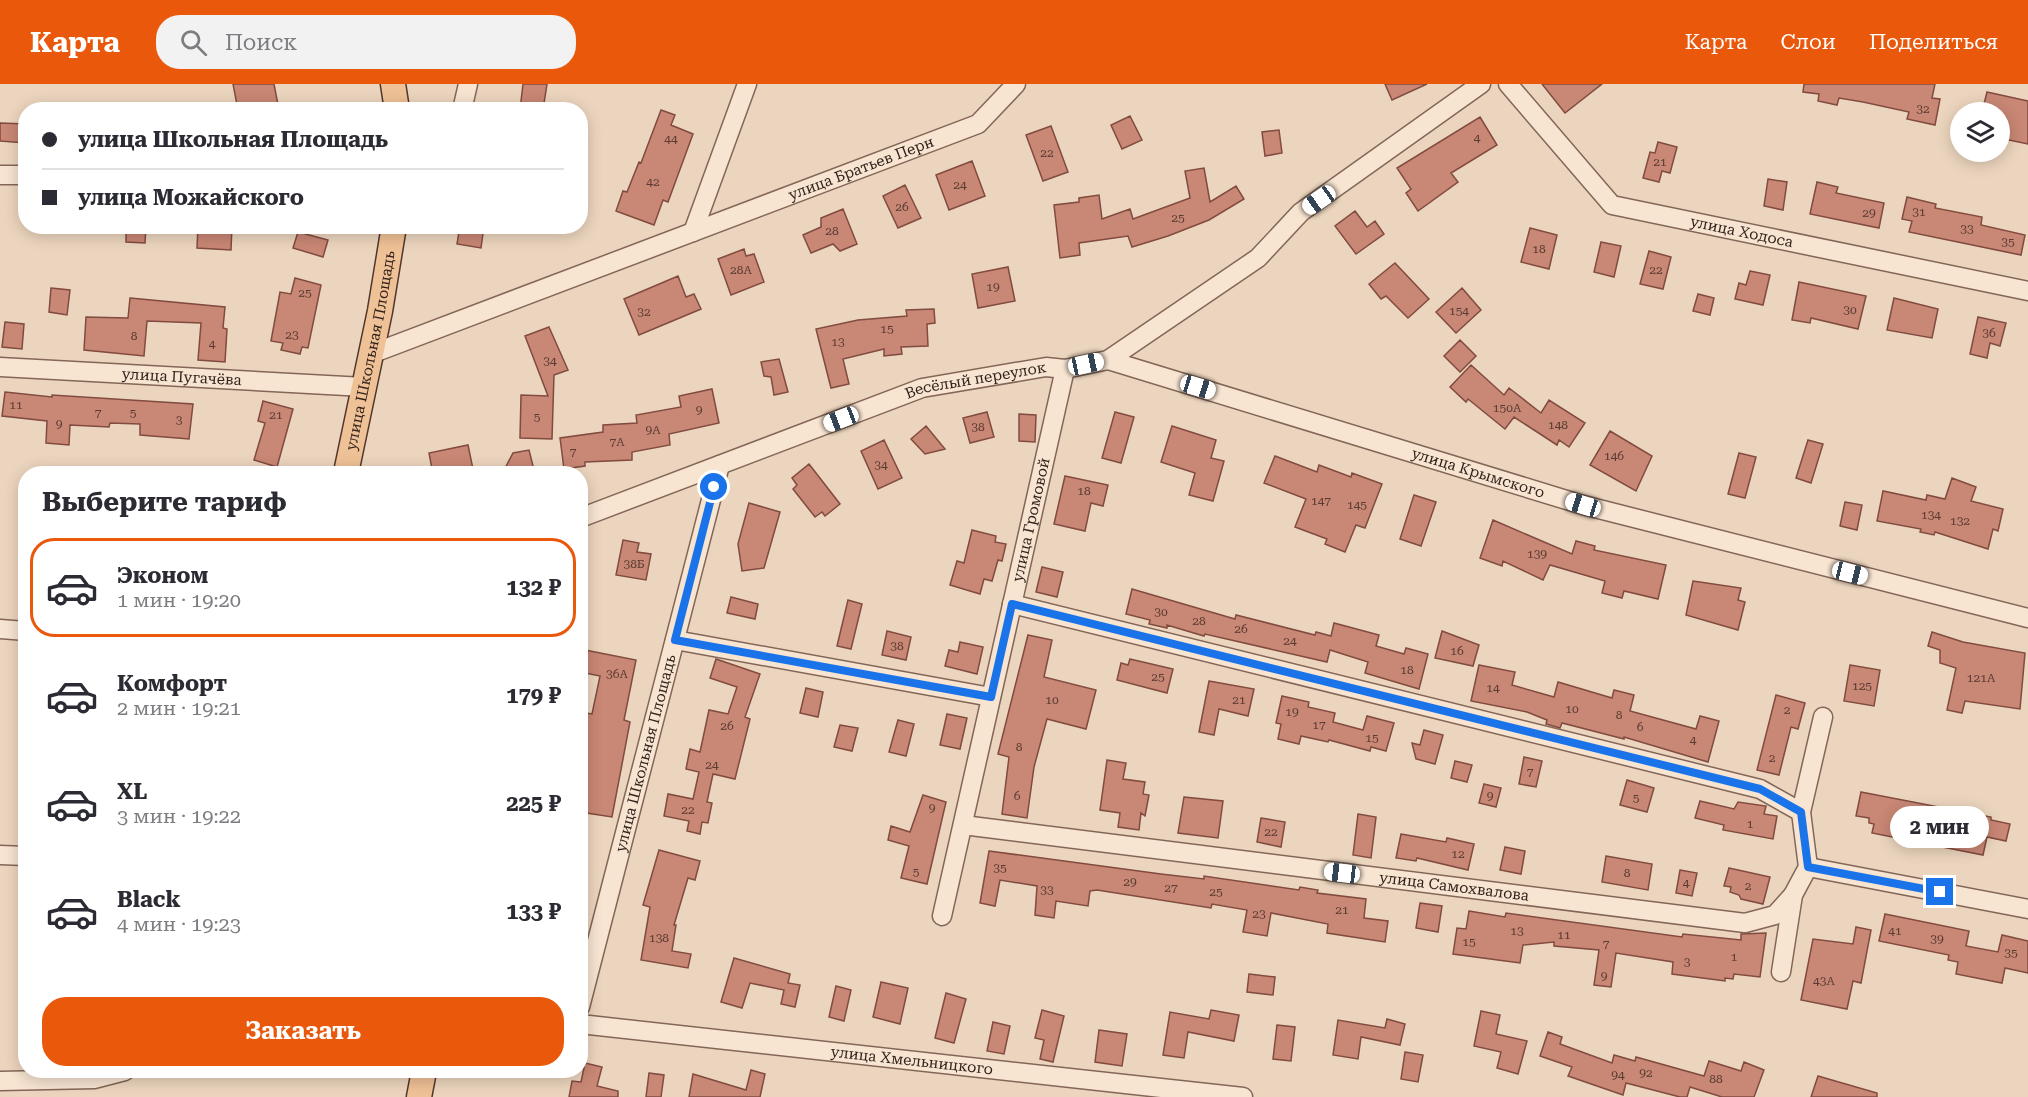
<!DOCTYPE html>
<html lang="ru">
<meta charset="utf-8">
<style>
body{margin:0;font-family:"Roboto Serif",serif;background:#f2f2f3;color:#2b2b33;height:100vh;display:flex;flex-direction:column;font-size:22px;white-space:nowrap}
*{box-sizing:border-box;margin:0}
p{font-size:20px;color:#7c7c81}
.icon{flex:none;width:33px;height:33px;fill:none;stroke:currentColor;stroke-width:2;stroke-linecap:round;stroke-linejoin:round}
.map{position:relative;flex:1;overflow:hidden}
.side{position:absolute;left:18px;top:382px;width:570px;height:612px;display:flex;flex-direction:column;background:#fff;border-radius:24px;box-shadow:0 3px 15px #0003}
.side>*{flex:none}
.hud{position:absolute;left:18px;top:18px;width:570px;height:132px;border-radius:24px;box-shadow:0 3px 15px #0003;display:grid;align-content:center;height:132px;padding:0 24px;background:#fff}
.tools{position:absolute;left:1950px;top:18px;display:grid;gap:12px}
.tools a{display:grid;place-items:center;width:60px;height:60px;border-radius:50%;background:#fff;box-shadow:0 3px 15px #0003;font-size:30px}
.end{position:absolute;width:27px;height:27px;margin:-14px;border:8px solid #1a73e8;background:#fff;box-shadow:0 0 0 3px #fff}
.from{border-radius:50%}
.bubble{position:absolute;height:42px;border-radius:21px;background:#fff;box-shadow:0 3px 15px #0003;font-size:20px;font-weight:700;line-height:42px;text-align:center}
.car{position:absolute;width:18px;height:36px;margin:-18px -9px;border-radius:8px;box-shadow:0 0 4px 2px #0007;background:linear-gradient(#fff 24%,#345 0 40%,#fff 0 76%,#345 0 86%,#fff 0)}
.hud b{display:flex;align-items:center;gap:21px;height:57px;font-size:22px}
.hud b+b{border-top:2px solid #e1e1e2}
.hud i{width:15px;height:15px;background:#2b2b33}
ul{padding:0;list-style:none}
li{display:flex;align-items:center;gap:18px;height:99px;margin:0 12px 9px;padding:0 12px;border:3px solid transparent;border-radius:24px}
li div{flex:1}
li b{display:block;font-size:22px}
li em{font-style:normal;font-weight:700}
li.on{border-color:#ea580c}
li>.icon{width:54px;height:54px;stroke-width:1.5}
h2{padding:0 24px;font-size:27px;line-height:72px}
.button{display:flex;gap:12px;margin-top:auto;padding:12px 24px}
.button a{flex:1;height:69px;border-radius:24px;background:#ea580c;color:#fff;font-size:24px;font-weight:700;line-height:69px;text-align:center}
header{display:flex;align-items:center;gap:36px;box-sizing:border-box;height:84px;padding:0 30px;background:#ea580c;color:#fff}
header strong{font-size:28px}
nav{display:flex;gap:33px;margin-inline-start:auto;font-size:21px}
.search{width:420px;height:54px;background:#f2f2f3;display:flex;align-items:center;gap:15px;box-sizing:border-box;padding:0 21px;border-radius:24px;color:#7c7c81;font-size:22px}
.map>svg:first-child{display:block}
.building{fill:#c98775;stroke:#814b3f;stroke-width:1.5}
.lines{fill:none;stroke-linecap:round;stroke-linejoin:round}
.minor-casing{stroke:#836658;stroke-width:21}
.major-casing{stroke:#51362c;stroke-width:27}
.minor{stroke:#f7e4d1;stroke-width:18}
.major{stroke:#efc196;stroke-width:24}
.route{stroke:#1a73e8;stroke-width:8}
.labels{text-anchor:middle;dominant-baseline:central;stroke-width:6;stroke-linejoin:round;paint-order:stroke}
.number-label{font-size:12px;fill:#583b32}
.street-label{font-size:15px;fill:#33221c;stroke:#f3e1cd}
</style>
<header>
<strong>Карта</strong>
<div class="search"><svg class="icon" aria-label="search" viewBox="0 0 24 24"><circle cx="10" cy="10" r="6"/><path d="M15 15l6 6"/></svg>Поиск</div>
<nav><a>Карта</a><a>Слои</a><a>Поделиться</a></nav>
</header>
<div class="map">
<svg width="2028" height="1013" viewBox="0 0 2028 1013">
<rect width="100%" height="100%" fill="#ecd5be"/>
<!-- building -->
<path class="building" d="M233 0H274L279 26H238Z
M523 0H547L543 26H520Z
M1385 0H1427L1392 16Z
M1542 0H1602L1565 29Z
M1804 0H1935L1932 14 1940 15 1935 41 1907 35 1909 28 1863 18 1839 14 1837 21 1818 17 1819 10 1803 8Z
M1987 8 2028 17V60L2004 55 2006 47 2000 46V28H1982Z
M661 26 675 31 671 41 693 50 668 118 663 116 654 141 616 127 623 107 627 108 639 78 641 79Z
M1130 32 1142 56 1122 65 1111 41Z
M1480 33 1497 61 1451 89 1458 98 1418 127 1406 109 1411 105 1397 84Z
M0 39 26 40V59L0 57Z
M1051 42 1068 88 1043 97 1026 51Z
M1279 46 1282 69 1265 72 1262 48Z
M1658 58 1677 63 1670 89 1662 87 1659 98 1643 94 1650 68 1655 69Z
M972 77 985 112 949 126 936 91Z
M1204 84 1210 118 1236 102 1244 115 1209 136 1168 152 1132 163 1128 152 1079 159 1080 171 1060 174 1054 121 1079 118V114L1099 111 1102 135 1130 125 1133 135 1190 114 1185 87Z
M1768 95 1787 98 1783 126 1764 122Z
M1817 98 1838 103 1836 109 1884 119 1879 144 1810 130Z
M905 101 921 134 898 144 883 112Z
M1907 113 1936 120 1935 124 1982 133 1981 141 2025 151 2021 171 1909 148 1912 137 1902 135Z
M843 125 857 160 840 167 833 160 811 169 803 151 821 143V134Z
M1355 127 1367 143 1375 137 1384 150 1356 170 1335 142Z
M126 142H146L145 159 126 158Z
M198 142H232L231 166 197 164Z
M460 142H484L481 164 457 160Z
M1530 144 1557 151 1549 185 1521 178Z
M298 148 328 156 323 173 293 164Z
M1601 158 1621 162 1614 193 1594 188Z
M744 165 746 172 754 170 764 198 731 211 718 175Z
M1649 167 1671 173 1663 205 1640 200Z
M1395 179 1429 215 1408 234 1386 212 1381 215 1369 200Z
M1008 183 1015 217 978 224 972 190Z
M1750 187 1770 191 1763 221 1735 215 1739 199 1746 201Z
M678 192 686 213 694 210 701 225 639 251 624 215Z
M295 194 321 201 308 264 302 263 300 270 281 266 283 259 271 257 280 208 291 210Z
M1799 198 1866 212 1858 245 1811 234 1810 239 1792 236Z
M51 204 70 206 67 231 49 228Z
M1462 204 1481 226 1456 249 1436 228Z
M1698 210 1714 214 1710 231 1693 227Z
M130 214 225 223 223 244 227 245 225 278 198 276 201 239 147 237 144 272 84 266 86 233 128 234Z
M1894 214 1938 225 1932 254 1887 246Z
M934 225 935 239 927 240 928 262 901 263 902 270 884 272V265L843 275 849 300 831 304 816 245 858 236 907 232 906 226Z
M1978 233 2006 239 2000 262 1990 259 1987 274 1970 270Z
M5 238 24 240 22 265 2 263Z
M549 243 568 286 554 291 552 355 520 354 521 311 548 312 525 252Z
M1460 256 1476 272 1460 288 1444 272Z
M779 275 788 308 774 311 771 293 764 292 761 278Z
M1471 281 1504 311 1509 304 1541 329 1549 316 1585 339 1569 363 1559 356 1557 361 1514 333 1505 345 1468 315 1466 318 1450 303Z
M712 305 719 339 669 350 670 361 632 368V376L585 378V382L564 385 560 354 603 348V341L637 339 636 331 681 323 679 312Z
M5 308 52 313V311L193 320 189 355 140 351V340L110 339 109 343 70 341 69 361 46 359 47 337 2 332Z
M263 317 293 325 277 383 254 376 265 339 258 337Z
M987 328 994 353 970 359 963 334Z
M1115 328 1134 333 1121 379 1102 374Z
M1019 330 1036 331 1035 358 1019 357Z
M926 342 945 365 925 370 911 355Z
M1172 342 1216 356 1211 374 1224 377 1213 417 1189 411 1195 389 1161 378Z
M1610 347 1652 372 1636 407 1590 381Z
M884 356 902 394 878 405 861 367Z
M1808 356 1823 360 1811 399 1796 394Z
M468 361 474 390H433L429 369Z
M529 366 535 390H502L513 369Z
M1739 369 1756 373 1745 414 1728 410Z
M1275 372 1317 388 1319 381 1351 393 1352 389 1382 400 1365 444 1356 441 1345 468 1325 460 1327 455 1295 443 1306 415 1264 399Z
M809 380 840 420 825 432 822 428 815 433 793 405 797 401 792 394Z
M1065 392 1108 401 1103 422 1091 419 1085 447 1054 440Z
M1952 394 1976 403 1971 417 2003 425 1998 447 1993 445 1988 465 1935 448 1934 451 1920 448 1921 445 1877 437 1883 407 1926 416 1927 411 1945 415Z
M1414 411 1436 418 1421 462 1400 455Z
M1845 418 1862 421 1857 446 1840 442Z
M749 419 780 428 764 484 742 487 738 460Z
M1493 436 1572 470 1576 457 1595 462 1594 466 1666 481 1658 515 1624 507 1622 514 1602 509 1605 497 1550 481 1543 496 1503 477 1502 482 1480 474Z
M972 446 996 452 995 458 1006 460 1002 477 998 476 992 497 984 495 980 510 950 501 957 477 964 479Z
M623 456 639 459 637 468 651 470 646 496 616 491Z
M1042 483 1063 488 1057 513 1036 508Z
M1693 497 1741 504 1738 516 1745 518 1738 546 1686 531Z
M1132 505 1235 535 1236 531 1315 551 1316 548 1331 552 1334 539 1379 551 1376 562 1404 570 1406 564 1428 570 1419 605 1365 589 1368 578 1330 566 1327 578 1205 550 1204 552 1167 541V544L1149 540 1150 536 1126 530Z
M731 513 758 520 755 535 727 529Z
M848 516 862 520 851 565 837 562Z
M887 547 911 553 906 576 882 571Z
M1442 547 1479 561 1473 582 1435 574Z
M1932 548 1963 558 2025 569 2020 625 1965 617 1962 629 1947 626 1956 584 1940 579V566L1928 562Z
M1028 551 1052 556 1044 593 1096 606 1086 645 1047 635 1034 683 1027 734 1002 730 1009 673 998 670Z
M960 558 983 563 977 590 945 582 949 566 958 568Z
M580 565 636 576 624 636 630 638 612 733 580 728V628L592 630 600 592 580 588Z
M716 575 760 590 745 633 750 635 735 695 713 690 707 718 712 719 708 739 702 738 700 750 687 747 689 737 664 732 668 710 693 715 699 688 686 685 690 665 700 668 709 626 728 630 737 603 710 594Z
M1130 575 1173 585 1167 609 1117 596 1121 579 1128 581Z
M1479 581 1515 588 1512 601 1554 613 1558 598 1612 614 1614 606 1634 611 1630 627 1696 645 1700 632 1719 637 1708 678 1624 653V655L1562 639 1560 644 1546 640 1547 636 1527 628 1471 617Z
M1850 581 1880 586 1874 622 1844 617Z
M1209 597 1254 605 1248 632 1219 625 1214 651 1199 648Z
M806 604 823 608 818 633 800 629Z
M1776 611 1805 619 1798 645 1791 643 1779 691 1757 686Z
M1282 612 1309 618 1308 623 1335 629 1333 638 1363 646 1367 632 1394 639 1386 667 1371 663 1370 667 1329 656 1328 658 1301 652 1299 660 1278 655 1281 640 1276 639Z
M947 630 967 634 960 665 940 661Z
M898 636 914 640 906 672 889 668Z
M840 641 858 644 852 667 834 663Z
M1424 646 1443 651 1435 680 1416 675 1412 659 1420 661Z
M1524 673 1542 677 1536 703 1519 700Z
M1107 676 1126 679 1123 695 1145 698 1143 710 1149 711 1145 732 1141 729 1139 746 1118 743 1120 729 1100 726Z
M1455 677 1472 681 1467 698 1451 694Z
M1627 696 1654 704 1647 728 1620 721Z
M1484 700 1501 704 1496 723 1479 719Z
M1861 708 1991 733V736L2010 740 2006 757 1987 753 1983 771 1872 749 1874 740 1869 739V734L1856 732Z
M923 711 946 718 927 800 901 794 909 762 888 756 891 742 910 748Z
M1184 713 1223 717 1218 754 1178 749Z
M1700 717 1734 725 1738 718 1766 722 1764 730 1777 732 1773 755 1723 746 1724 741 1695 734Z
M1358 730 1376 733 1371 774 1353 771Z
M1261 734 1285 738 1281 763 1257 758Z
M1401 750 1446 758 1447 754 1474 760 1468 786 1417 774 1416 777 1396 774Z
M1505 763 1525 767 1521 790 1500 786Z
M659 766 700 777 695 796 688 794 674 841H676L672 867 691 870 688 884 641 876 650 823 643 821Z
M989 767 1161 790 1204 795V792L1299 806 1300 803 1318 806 1317 809 1366 815 1364 834 1388 837 1385 858 1327 849 1328 840 1271 829 1267 852 1243 848 1247 826 1212 820 1211 824 1097 806 1090 807 1088 822 1056 817 1054 834 1035 831 1037 802 1000 796 995 822 980 819Z
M1606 772 1652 780 1648 806 1602 798Z
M1729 784 1770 793 1763 820 1741 815 1739 811 1730 808 1731 803 1724 802Z
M1680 786 1697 789 1692 812 1676 809Z
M1420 819 1442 822 1438 848 1416 844Z
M1469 827 1505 833 1506 829 1682 853 1683 850 1741 856V850L1766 849 1760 893 1734 890 1733 895 1725 894V897L1672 890 1673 878 1616 869 1611 903 1594 901 1599 866 1554 862V858L1523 861 1520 879 1453 870 1457 844 1466 845Z
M1885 830 1969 847 1966 862 1998 868 2002 851 2028 857V889L2005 884 2002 899 1956 890 1958 878 1948 876 1949 871 1879 857Z
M1856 843 1871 846 1861 899 1853 897 1847 925 1801 916 1813 855 1853 860Z
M734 874 790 890 788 899 800 901 795 923 781 920 784 906 750 899 742 924 721 918Z
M1249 890 1275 893 1273 911 1247 908Z
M881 898 908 904 900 940 873 933Z
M836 902 851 906 844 937 829 933Z
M946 909 966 915 954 959 935 954Z
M1042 926 1064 932 1053 978 1040 975 1044 956 1035 954Z
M1211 926 1239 931 1234 957 1188 948 1184 974 1163 971 1170 928 1209 935Z
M1481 927 1500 931 1496 950 1527 957 1518 990 1497 984 1501 968 1474 962Z
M1387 935 1405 940 1400 961 1361 953 1358 975 1333 971 1338 936 1385 944Z
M993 938 1010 942 1004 970 987 967Z
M1277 941 1295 943 1291 977 1273 975Z
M1099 946 1127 950 1122 982 1095 978Z
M1548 948 1562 953 1560 960 1612 979 1614 971 1635 977 1636 973 1704 992 1709 977 1741 987 1744 978 1764 986 1754 1013H1722L1690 1003 1687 1013H1680L1626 999 1623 1011 1568 992 1572 983 1540 972Z
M1405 968 1423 971 1418 998 1401 995Z
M585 979 602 983 597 1002 618 1007V1013H569L572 997 581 998Z
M751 986 765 990 760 1013H689L693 990 746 1006Z
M649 989 664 991 661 1013H646Z
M1818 992 1877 1009V1013H1811Z"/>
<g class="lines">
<!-- minor casing -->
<g class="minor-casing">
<g id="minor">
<path id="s1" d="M1508 0 1612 121 2028 207"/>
<path d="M462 26 468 0"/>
<path d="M0 91H26"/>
<path d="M693 148 747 0"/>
<path id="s2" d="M371 270 978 40 1016 0"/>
<path id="s3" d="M1108 276 1583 421 2028 534"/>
<path id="s4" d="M0 283 364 303"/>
<path id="s5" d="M580 434 922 304 1046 283 1065 285 1108 276 1258 174 1301 128 1481 0"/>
<path d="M1012 520 1760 705 1801 728"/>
<path d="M0 545 26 547"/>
<path d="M675 556 991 613"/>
<path id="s6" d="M963 741 1745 839 1775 831 1793 811"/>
<path d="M0 771 26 772"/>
<path d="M1808 783 2028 825"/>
<path id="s7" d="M942 832 1065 285"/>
<path d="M1781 888 1793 811 1808 783 1801 728 1823 633"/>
<path id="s8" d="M580 923 720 381"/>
<path id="s9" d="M580 940 1243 1013"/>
<path d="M0 997 94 995 125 987"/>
</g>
</g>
<!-- major casing -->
<g class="major-casing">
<g id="major">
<path d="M393 0 397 26"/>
<path id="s10" d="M349 390 347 384 380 227 394 142"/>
<path d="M419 1013 424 987"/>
</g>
</g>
<!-- minor -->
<use href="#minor" class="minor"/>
<!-- major -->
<use href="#major" class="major"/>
</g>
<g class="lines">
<!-- route -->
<path class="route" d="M714 403 675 556 991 613 1012 520 1760 705 1801 728 1808 783 1940 808"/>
</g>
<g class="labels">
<!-- number labels -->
<g class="number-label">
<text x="1923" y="25">32</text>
<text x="1477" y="54">4</text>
<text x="671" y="55">44</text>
<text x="1047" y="69">22</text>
<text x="1660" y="78">21</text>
<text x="653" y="98">42</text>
<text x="960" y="101">24</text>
<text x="902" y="123">26</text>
<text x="1919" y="128">31</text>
<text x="1869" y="129">29</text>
<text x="1178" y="134">25</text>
<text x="1967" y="145">33</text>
<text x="832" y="147">28</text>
<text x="2008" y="158">35</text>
<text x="1539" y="165">18</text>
<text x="741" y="186">28А</text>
<text x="1656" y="186">22</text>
<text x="993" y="203">19</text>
<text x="305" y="209">25</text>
<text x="1850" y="226">30</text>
<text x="1459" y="227">154</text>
<text x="644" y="228">32</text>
<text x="887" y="245">15</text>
<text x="1989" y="249">36</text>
<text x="292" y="251">23</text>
<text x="134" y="252">8</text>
<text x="838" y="258">13</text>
<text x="212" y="260">4</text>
<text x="550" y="277">34</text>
<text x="16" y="321">11</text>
<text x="1507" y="324">150А</text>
<text x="699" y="326">9</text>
<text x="98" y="329">7</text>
<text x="133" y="329">5</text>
<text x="276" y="331">21</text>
<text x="537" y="333">5</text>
<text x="179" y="336">3</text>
<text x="59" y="340">9</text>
<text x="1558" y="341">148</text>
<text x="978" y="343">38</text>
<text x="653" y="346">9А</text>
<text x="617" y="358">7А</text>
<text x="573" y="368">7</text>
<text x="1614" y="372">146</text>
<text x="881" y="381">34</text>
<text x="1084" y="407">18</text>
<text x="1321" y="417">147</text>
<text x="1357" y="421">145</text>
<text x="1931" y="431">134</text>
<text x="1960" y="437">132</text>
<text x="1537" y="470">139</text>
<text x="634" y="480">38Б</text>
<text x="1161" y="528">30</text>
<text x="1199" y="537">28</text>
<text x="1241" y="545">26</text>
<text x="1290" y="557">24</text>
<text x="897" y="562">38</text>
<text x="1457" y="567">16</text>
<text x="1407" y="586">18</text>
<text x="617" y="590">36А</text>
<text x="1158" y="593">25</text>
<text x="1981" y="594">121А</text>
<text x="1862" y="602">125</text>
<text x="1493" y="604">14</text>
<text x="1052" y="616">10</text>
<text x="1239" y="616">21</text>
<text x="1572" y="625">10</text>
<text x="1787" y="626">2</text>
<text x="1292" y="628">19</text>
<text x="1619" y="631">8</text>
<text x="1319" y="641">17</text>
<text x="727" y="642">26</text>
<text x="1640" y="643">6</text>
<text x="1372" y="654">15</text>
<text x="1693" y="656">4</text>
<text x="1019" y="663">8</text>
<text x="1772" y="674">2</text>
<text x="712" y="681">24</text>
<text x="1530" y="688">7</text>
<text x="1017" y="712">6</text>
<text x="1490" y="712">9</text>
<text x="1636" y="714">5</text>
<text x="932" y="724">9</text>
<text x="688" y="726">22</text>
<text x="1750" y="740">1</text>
<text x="1271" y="748">22</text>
<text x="1458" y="770">12</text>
<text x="1000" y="784">35</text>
<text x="916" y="788">5</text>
<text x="1627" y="789">8</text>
<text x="1130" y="798">29</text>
<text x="1686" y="799">4</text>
<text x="1748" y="802">2</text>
<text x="1171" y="804">27</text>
<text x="1047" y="806">33</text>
<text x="1216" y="808">25</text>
<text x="1342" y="826">21</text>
<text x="1259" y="830">23</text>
<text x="1517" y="847">13</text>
<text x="1895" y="847">41</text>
<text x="1564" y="851">11</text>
<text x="659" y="854">138</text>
<text x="1937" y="855">39</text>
<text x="1469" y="858">15</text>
<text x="1606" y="860">7</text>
<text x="2011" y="869">35</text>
<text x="1734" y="873">1</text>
<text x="1687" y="878">3</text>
<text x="1604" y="892">9</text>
<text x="1824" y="897">43А</text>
<text x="1646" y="989">92</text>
<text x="1618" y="991">94</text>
<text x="1716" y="995">88</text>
</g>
<!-- street labels -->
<g class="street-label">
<text stroke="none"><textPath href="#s2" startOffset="524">улица Братьев Перн</textPath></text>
<text stroke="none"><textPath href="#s1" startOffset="292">улица Ходоса</textPath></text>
<text stroke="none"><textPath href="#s10" startOffset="126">улица Школьная Площадь</textPath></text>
<text stroke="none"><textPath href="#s4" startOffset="182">улица Пугачёва</textPath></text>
<text stroke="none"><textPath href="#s5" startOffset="420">Весёлый переулок</textPath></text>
<text stroke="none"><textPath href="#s3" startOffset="387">улица Крымского</textPath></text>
<text stroke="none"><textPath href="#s7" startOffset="406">улица Громовой</textPath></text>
<text stroke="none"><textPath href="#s8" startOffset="262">улица Школьная Площадь</textPath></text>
<text stroke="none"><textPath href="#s6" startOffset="495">улица Самохвалова</textPath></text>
<text stroke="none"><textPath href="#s9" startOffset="334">улица Хмельницкого</textPath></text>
</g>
</g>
</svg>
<div class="tools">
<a><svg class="icon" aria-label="layers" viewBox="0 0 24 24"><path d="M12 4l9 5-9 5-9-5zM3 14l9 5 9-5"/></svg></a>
</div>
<i class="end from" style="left:714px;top:403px"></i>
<i class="end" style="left:1940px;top:808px"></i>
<div class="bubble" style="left:1890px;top:722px;width:99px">2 мин</div>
<i class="car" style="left:1319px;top:116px;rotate:235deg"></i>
<i class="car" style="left:1086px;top:280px;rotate:78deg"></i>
<i class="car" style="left:1198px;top:303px;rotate:107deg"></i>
<i class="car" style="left:841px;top:335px;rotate:249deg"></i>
<i class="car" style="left:1583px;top:421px;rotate:287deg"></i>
<i class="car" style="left:1850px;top:489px;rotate:104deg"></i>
<i class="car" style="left:1342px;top:789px;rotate:277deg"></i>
<div class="hud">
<b><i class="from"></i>улица Школьная Площадь</b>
<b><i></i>улица Можайского</b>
</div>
<section class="side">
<h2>Выберите тариф</h2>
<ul>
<li class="on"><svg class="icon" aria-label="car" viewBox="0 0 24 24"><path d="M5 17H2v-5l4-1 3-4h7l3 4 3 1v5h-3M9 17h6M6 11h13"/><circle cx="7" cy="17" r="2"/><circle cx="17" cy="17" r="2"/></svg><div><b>Эконом</b><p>1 мин · 19:20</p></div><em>132 ₽</em></li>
<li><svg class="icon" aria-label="car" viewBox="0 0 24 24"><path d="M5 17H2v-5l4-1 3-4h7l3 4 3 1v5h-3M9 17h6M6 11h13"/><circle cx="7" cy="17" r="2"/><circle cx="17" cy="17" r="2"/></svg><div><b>Комфорт</b><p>2 мин · 19:21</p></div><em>179 ₽</em></li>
<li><svg class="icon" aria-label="car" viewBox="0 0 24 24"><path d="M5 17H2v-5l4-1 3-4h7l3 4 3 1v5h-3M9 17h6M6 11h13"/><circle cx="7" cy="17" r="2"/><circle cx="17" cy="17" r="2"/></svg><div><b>XL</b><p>3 мин · 19:22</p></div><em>225 ₽</em></li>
<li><svg class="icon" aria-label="car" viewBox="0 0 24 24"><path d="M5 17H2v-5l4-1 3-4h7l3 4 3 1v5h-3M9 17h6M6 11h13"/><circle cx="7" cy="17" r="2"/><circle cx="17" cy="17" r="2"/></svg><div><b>Black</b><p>4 мин · 19:23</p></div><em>133 ₽</em></li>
</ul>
<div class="button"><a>Заказать</a></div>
</section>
</div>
